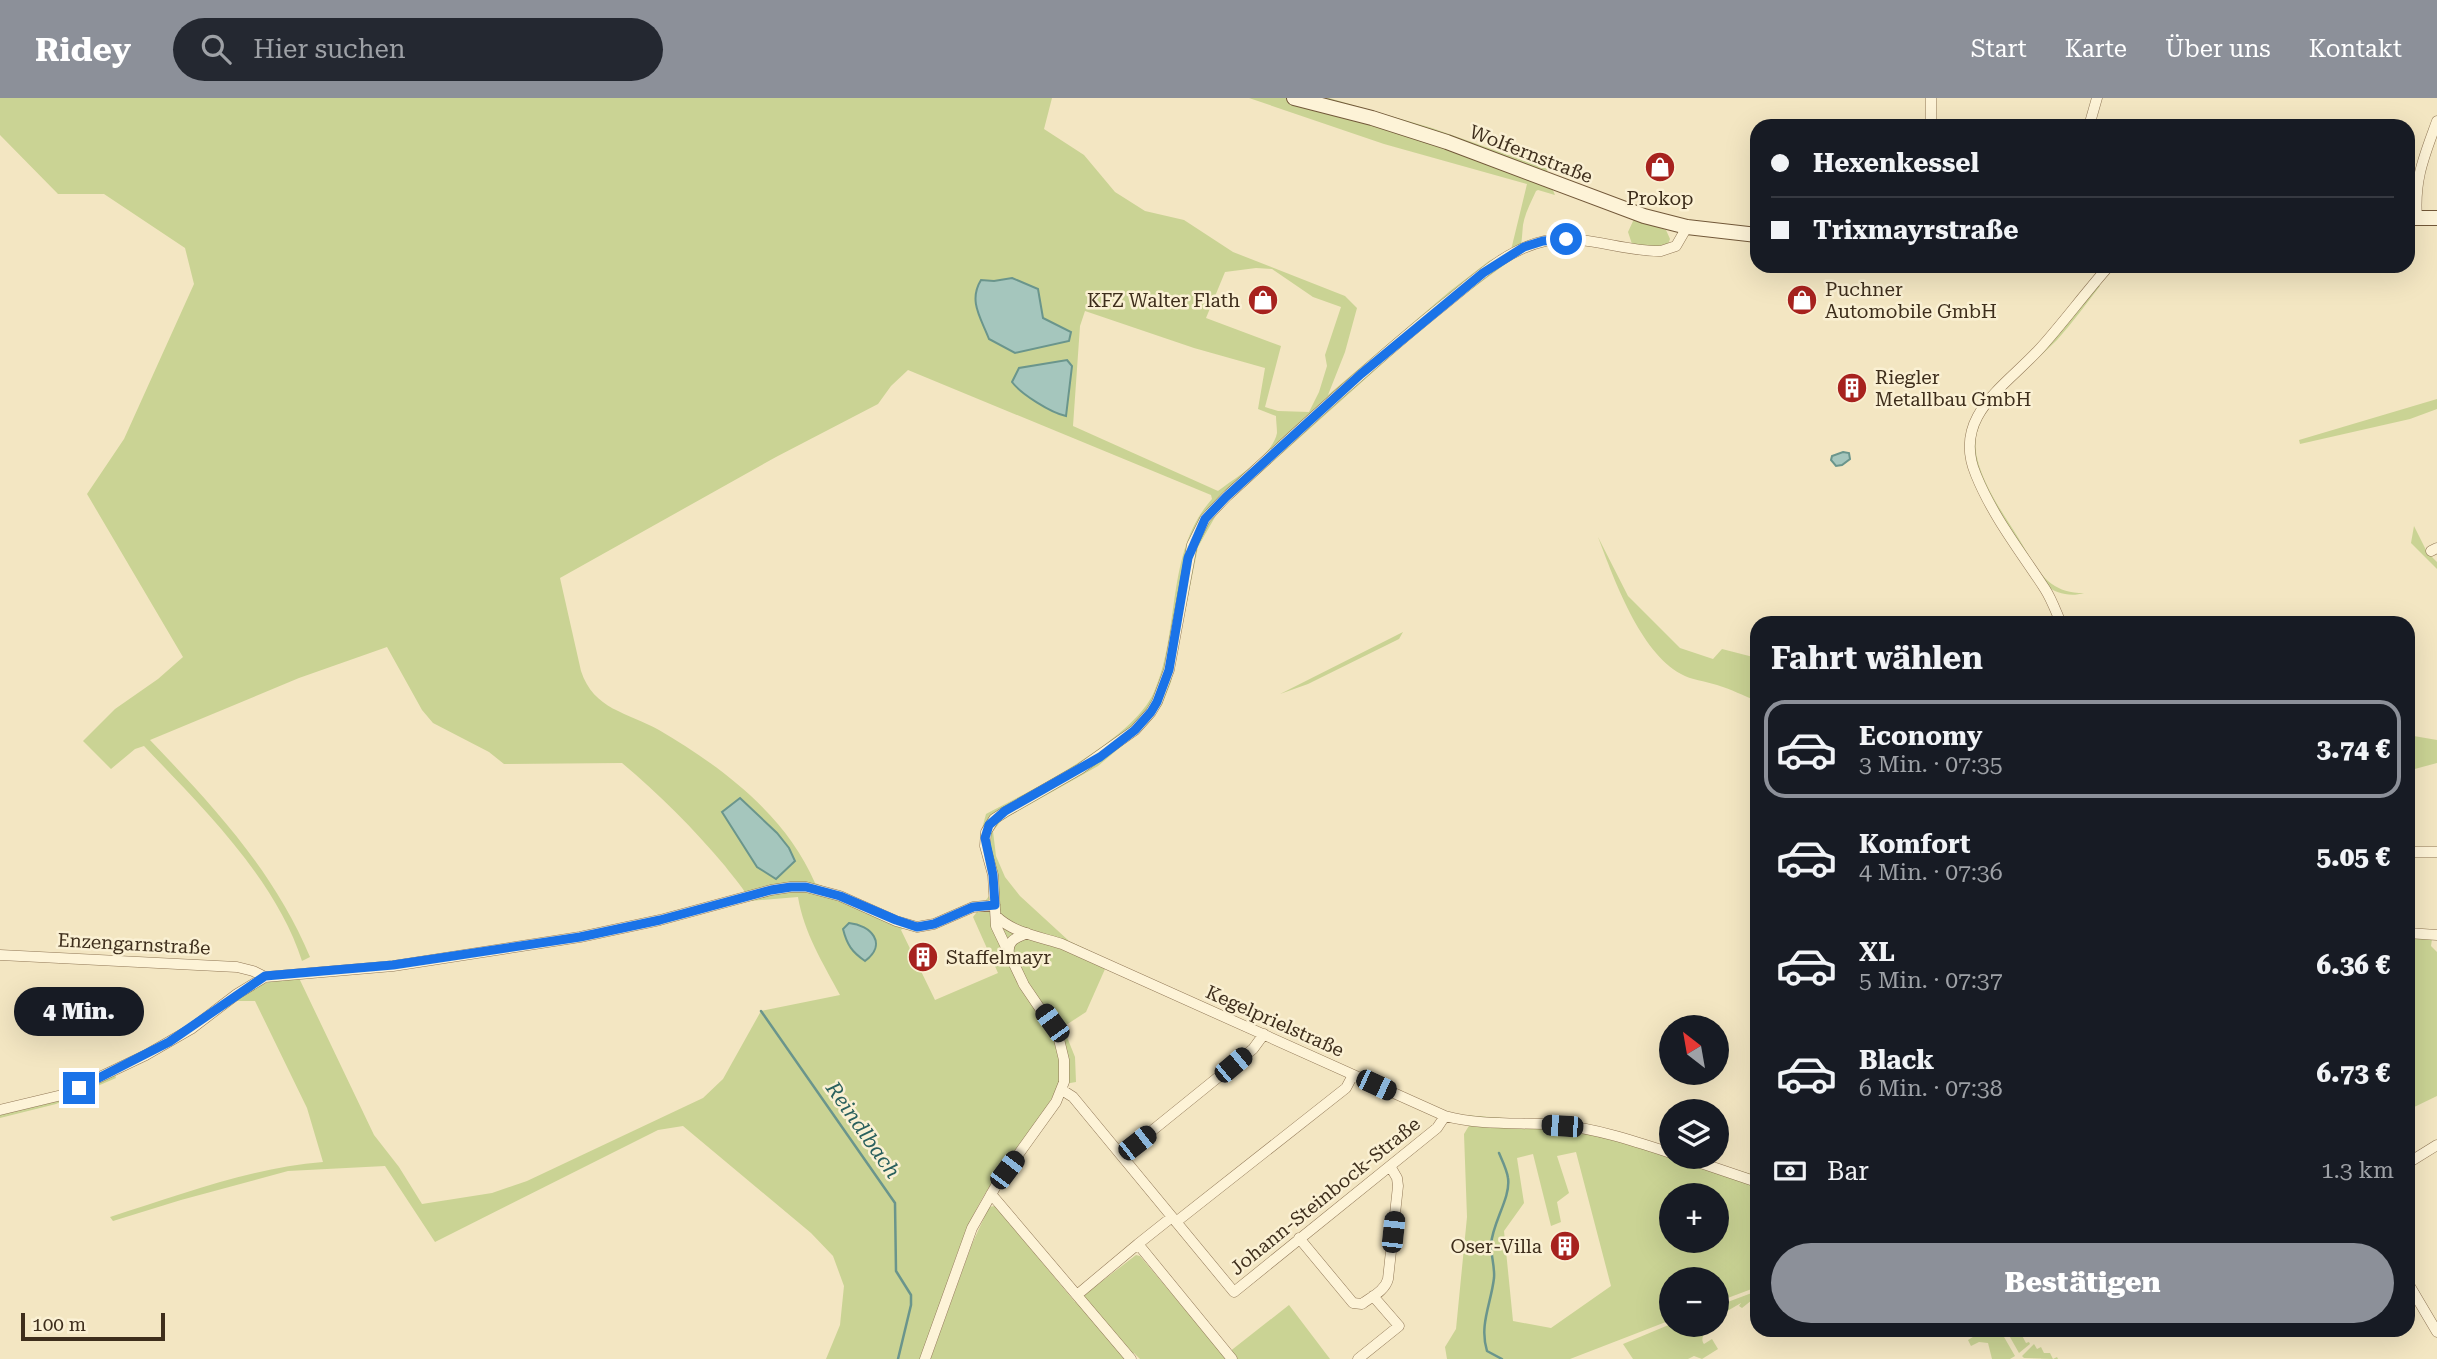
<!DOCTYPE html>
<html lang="de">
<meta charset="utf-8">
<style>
body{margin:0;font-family:"Roboto Serif",serif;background:#242831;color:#f1f3f6;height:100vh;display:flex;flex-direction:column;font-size:26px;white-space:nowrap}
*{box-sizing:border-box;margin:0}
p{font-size:23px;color:#9ea1a6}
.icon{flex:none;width:38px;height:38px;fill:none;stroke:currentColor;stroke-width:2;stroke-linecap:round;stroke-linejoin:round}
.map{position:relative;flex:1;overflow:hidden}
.side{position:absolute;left:1750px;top:518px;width:665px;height:721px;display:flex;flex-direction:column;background:#171b24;border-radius:21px;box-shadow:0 7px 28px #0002}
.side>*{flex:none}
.guide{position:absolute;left:1750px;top:21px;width:665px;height:154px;border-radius:21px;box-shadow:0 7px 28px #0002;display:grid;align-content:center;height:154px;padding:0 21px;background:#171b24}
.needle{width:46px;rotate:329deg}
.fabs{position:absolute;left:1659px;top:917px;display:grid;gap:14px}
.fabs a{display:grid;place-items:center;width:70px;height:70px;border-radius:50%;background:#171b24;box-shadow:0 7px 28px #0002;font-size:35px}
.scale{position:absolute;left:21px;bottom:18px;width:144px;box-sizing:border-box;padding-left:7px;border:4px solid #3e2e1c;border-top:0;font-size:19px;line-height:24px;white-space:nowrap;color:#3e2e1c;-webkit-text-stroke:5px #faf0d3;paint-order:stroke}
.end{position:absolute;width:32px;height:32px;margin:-16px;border:9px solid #1a73e8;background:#fff;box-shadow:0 0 0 4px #fff}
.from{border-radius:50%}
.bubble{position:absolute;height:49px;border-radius:24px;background:#171b24;box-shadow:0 7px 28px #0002;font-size:23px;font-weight:800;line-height:49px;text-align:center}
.car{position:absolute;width:21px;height:42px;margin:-21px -10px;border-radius:9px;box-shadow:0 0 5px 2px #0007;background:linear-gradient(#222 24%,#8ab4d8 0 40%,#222 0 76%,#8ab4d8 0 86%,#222 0)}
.guide b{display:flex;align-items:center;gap:24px;height:66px;font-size:26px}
.guide b+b{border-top:2px solid #363941}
.guide i{width:18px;height:18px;background:#f1f3f6}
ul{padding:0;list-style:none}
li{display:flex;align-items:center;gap:21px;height:98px;margin:0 14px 10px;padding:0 7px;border:4px solid transparent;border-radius:21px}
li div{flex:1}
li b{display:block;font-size:26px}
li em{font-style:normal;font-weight:800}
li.on{border-color:#8c9099}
li>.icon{width:63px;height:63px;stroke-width:1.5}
h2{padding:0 21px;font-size:32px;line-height:84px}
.pay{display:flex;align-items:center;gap:18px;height:77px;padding:0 21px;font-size:26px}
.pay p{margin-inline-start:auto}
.button{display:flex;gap:14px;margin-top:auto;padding:14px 21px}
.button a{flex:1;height:80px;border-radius:42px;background:#8c9099;color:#fff;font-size:28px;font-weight:800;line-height:80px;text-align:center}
header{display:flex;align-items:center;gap:42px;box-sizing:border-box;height:98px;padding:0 35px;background:#8c9099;color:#fff}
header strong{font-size:33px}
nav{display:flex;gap:38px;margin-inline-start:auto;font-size:24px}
.search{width:490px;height:63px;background:#242831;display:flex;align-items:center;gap:18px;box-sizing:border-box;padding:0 24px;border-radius:38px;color:#9ea1a6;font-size:26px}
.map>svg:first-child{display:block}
.green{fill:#cad394;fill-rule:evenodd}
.water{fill:#a5c6bd;stroke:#6a958c;stroke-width:2}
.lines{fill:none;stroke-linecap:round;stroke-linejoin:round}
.stream{stroke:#6a958c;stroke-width:2.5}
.minor-casing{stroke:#907756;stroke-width:11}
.secondary-casing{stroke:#725839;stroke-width:16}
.minor{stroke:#fdf3d7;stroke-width:10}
.secondary{stroke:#fdf3d7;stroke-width:14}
.route{stroke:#1a73e8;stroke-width:9}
.labels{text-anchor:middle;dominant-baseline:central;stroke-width:5;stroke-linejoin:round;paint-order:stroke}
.street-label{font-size:19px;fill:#3e2e1c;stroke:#faf0d3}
.poi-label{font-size:19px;fill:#3e2e1c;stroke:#faf0d3;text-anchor:start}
.water-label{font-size:21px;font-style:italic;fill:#2a605e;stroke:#faf0d3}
</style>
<header>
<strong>Ridey</strong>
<div class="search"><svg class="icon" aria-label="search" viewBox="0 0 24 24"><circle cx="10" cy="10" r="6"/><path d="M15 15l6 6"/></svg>Hier suchen</div>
<nav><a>Start</a><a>Karte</a><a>Über uns</a><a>Kontakt</a></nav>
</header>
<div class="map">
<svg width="2437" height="1261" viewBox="0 0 2437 1261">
<rect width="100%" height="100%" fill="#f3e6c2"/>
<!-- green -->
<path class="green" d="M0 0H1052L1044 31 1084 57 1115 94 1145 113 1184 122 1233 154 1345 198 1357 210 1345 254 1328 297 1450 193 1489 163 1511 152 1527 86 1384 46 1249 0H1329L1432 30 1548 71 1546 76 1555 97 1538 92 1536 93C1531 104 1525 115 1523 127 1522 137 1522 146 1519 156L1438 216 1219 412 1198 449 1171 584 1162 607 1147 627 1098 668 1011 717 1001 723 993 733 996 758 1005 779 1020 798 1069 843 1109 862 1086 914 1063 929 1075 959 1076 984 1059 987C1039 1027 1006 1060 983 1099 955 1148 941 1207 923 1261H826L840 1227 844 1188 833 1158 811 1135 683 1028 658 1032 435 1144 385 1068 288 1073 181 1102 113 1123 110 1119C180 1097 250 1070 323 1064L307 1010 255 903H237C259 884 271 882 299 880L374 1037 399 1069 422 1106 492 1095 527 1083 703 1000 723 981 761 913 840 897C823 865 804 835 798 799L750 803C744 790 734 780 725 768 694 731 659 696 622 665L504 666 489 654 433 625 422 612 387 549 299 580 150 642C214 709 274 773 310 859L302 863C276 781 202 709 144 648L135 651 111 671 83 643 115 611 158 581 183 559 87 396 124 341 194 186 185 150 104 96H58L0 37ZM1256 170 1272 171 1313 199 1341 209 1325 257 1327 268 1319 294 1309 314 1278 313 1265 309 1281 248 1206 220 1225 174ZM1012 180 1043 220 1071 234 1069 243 1015 255 994 183ZM1085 213 1194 250 1265 270 1258 311 1276 318C1276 323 1277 330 1277 335 1273 357 1235 380 1218 393L1073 328 1080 228ZM1067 262 1072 268 1057 316 1019 292 1012 285 1019 270ZM908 272 1211 397 1212 401C1165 453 1181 533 1154 594 1133 642 1032 692 986 716L980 738 990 786 989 798 973 819 998 875 935 902 901 832 910 823 815 785C786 717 722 669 659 632 627 614 594 612 581 573L560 480 776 359 878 306 891 288Z
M1634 121 1666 132 1670 141 1668 146 1654 149 1632 146 1628 134Z
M2096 187 2100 188C2086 206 2072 225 2057 242 2031 269 1983 301 1976 339 1971 371 2003 415 2019 441 2037 470 2046 495 2084 495 2071 499 2056 496 2046 487L1983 388 1972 345 1983 312Z
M2437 301V311L2410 321 2300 346 2299 342Z
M2414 428 2427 454 2437 464V471L2411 445Z
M1598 439 1628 498 1680 550 1713 561 1722 551 1757 560V603C1744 598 1731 591 1717 587 1705 583 1691 582 1681 576 1640 554 1614 481 1598 439Z
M1403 534 1399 541 1308 586 1280 596Z
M2408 637 2437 642V665L2411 672 2408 670Z
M2408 839 2432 841 2431 848 2437 854V998L2408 1012Z
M115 977 116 980 56 1006 0 1020V1016L46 1006Z
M1464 1017 1583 1026 1671 1059H1694L1757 1078V1189L1717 1204V1181H1671V1222L1570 1261H1447L1445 1249 1456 1231 1467 1119 1464 1036 1470 1026ZM1576 1054 1611 1188 1551 1230 1513 1223 1504 1133 1524 1105 1517 1060 1533 1056 1551 1128 1561 1124 1557 1104 1569 1095 1557 1058ZM1671 1097H1717V1143H1671Z
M995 1108 1075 1204 1136 1157 1140 1158 1224 1258 1289 1207 1330 1261H1140L1134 1255 1126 1261H928L932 1257 972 1146 989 1109Z
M1757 1193V1198L1742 1210 1739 1208 1741 1205 1717 1219V1208Z
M1671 1226 1704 1227 1703 1229 1709 1227C1707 1234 1699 1239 1704 1246L1712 1241 1718 1251 1702 1261 1694 1258 1688 1261H1633L1623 1246Z
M1980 1232H2000L2015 1258 2010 1261H1992L1988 1245 1979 1244 1971 1248 1968 1242 1981 1234Z
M2006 1232H2019L2026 1245 2029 1244 2030 1246 2019 1255Z
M2034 1246 2037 1251 2041 1249 2044 1255H2050L2053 1261 2057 1259 2058 1261 2024 1260 2022 1258Z"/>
<!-- water -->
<path class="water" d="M1012 180 1038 191 1043 220 1071 234 1069 243 1015 255 989 241C981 220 968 203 981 182L994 183Z
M1067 262 1072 268 1066 318C1051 315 1021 296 1012 284L1019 270Z
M1843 354 1849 355 1850 361 1842 367 1836 368 1831 362 1832 358Z
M740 700 777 735 789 750 795 763 776 781 757 769 722 714Z
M849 825C871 827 888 846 865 863 852 854 847 847 843 831Z"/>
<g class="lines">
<!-- stream -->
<path class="stream" d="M761 913 895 1105 896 1173 911 1197V1207L898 1261
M1499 1055C1502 1062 1507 1072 1508 1080 1511 1100 1492 1125 1491 1147 1491 1158 1495 1169 1494 1180 1491 1206 1479 1227 1487 1253L1502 1261"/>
<!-- minor casing -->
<g class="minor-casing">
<path id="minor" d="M1931 0V28
M2089 28 2097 0
M2417 120C2414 81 2424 59 2437 23
M2431 453 2437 450
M2061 525C2056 514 2052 502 2045 491 2021 454 1993 419 1976 377 1950 316 2010 286 2044 246 2066 221 2086 194 2109 168
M2408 754H2437
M996 818C1013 835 1040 839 1062 846L1445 1018C1482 1028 1522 1024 1560 1027 1598 1031 1634 1043 1671 1055
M2408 835 2437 837
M1009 856C1007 843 1015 840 1027 835
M0 857 237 869 253 873 265 879
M1062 992 1073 999 1234 1194 1437 1030 1445 1018
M0 1012 62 997 146 957 191 931 237 896 265 879 393 868 580 839 660 822 771 792 791 789H806L840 798 896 823 917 829 934 826 973 809 995 807
M1122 1057 1253 951 1264 936
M1683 1059 1757 1084
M2408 1065 2437 1047
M991 1096 1131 1261
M1176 1124 1346 990 1353 977
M1299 1140 1353 1205 1362 1206C1371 1199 1385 1193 1388 1181L1398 1088 1397 1080 1390 1068
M1138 1146 1172 1119
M2408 1185 2437 1234
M1077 1197 1138 1146 1232 1261
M925 1261 972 1130 997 1086 1056 1004 1064 984V962L1058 937 1024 887 996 828 993 777 985 748 986 734 994 721 1005 714 1080 671 1135 632 1151 614 1157 604 1169 572 1192 447 1205 421 1226 399C1298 333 1370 266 1446 205 1476 181 1507 151 1545 143 1583 135 1623 154 1661 153L1676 148 1687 129
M1358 1261 1399 1228 1373 1198"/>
</g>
<!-- secondary casing -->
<g class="secondary-casing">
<path id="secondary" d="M1294 0 1372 20 1447 44 1644 118 1687 129 1757 137
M2408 120H2437"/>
</g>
<!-- minor -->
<use href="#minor" class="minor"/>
<!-- secondary -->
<use href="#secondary" class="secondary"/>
</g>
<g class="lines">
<!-- route -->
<path class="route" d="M79 990 169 944 265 878 393 867 580 839 660 822 771 792 791 789H806L840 798 896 822 917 829 934 826 973 809 995 807 993 777 985 740 989 727 1005 713 1100 659 1135 632 1151 614 1157 604 1169 572 1188 460 1205 421 1226 399 1361 276 1483 175 1524 149 1543 143 1566 141"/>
</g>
<!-- icons -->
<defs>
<g id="shop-disc" transform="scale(1.575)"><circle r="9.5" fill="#a7221e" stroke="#faf0d3"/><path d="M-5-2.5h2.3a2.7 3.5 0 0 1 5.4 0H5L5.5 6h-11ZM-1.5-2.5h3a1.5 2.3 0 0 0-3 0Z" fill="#fff"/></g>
<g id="building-disc" transform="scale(1.575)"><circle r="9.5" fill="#a7221e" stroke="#faf0d3"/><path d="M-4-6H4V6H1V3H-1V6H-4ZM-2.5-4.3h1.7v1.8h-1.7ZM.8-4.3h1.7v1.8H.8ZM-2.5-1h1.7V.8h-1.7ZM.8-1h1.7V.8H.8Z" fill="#fff"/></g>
</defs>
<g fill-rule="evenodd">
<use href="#shop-disc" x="1660" y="69"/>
<use href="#shop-disc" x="1263" y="202"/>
<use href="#shop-disc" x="1802" y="202"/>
<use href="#building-disc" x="1852" y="290"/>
<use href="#building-disc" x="923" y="859"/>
<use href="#building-disc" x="1565" y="1148"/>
</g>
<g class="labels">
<!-- street labels -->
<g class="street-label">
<text transform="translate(1531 56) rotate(21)">Wolfernstraße</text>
<text transform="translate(134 846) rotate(3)">Enzengarnstraße</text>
<text transform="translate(1275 923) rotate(24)">Kegelprielstraße</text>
<text transform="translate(1325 1098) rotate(-39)">Johann-Steinbock-Straße</text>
</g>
<!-- poi labels -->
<g class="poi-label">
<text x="1660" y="100" text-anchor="middle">Prokop</text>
<text x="1825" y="191">Puchner<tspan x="1825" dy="22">Automobile GmbH</tspan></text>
<text x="1240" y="202" text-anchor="end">KFZ Walter Flath</text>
<text x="1875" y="279">Riegler<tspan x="1875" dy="22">Metallbau GmbH</tspan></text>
<text x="946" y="859">Staffelmayr</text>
<text x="1542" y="1148" text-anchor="end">Oser-Villa</text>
</g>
<!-- water labels -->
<g class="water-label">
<text transform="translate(863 1032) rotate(55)">Reindlbach</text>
</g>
</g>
</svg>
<div class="fabs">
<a><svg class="needle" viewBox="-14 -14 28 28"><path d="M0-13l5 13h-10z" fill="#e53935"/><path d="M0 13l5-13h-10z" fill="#9ea1a6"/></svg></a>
<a><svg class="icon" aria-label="layers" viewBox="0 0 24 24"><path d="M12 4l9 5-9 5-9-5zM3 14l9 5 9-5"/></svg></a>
<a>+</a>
<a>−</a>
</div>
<div class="scale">100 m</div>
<i class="end from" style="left:1566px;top:141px"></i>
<i class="end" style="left:79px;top:990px"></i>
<div class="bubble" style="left:14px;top:889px;width:130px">4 Min.</div>
<i class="car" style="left:1052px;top:925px;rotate:324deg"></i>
<i class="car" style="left:1233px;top:967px;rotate:50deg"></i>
<i class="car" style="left:1376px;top:987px;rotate:115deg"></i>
<i class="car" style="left:1562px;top:1028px;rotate:274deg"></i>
<i class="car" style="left:1137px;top:1045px;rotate:52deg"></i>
<i class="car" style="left:1007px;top:1072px;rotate:37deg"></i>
<i class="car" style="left:1393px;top:1134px;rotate:6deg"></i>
<div class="guide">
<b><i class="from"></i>Hexenkessel</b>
<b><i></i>Trixmayrstraße</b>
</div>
<section class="side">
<h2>Fahrt wählen</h2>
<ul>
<li class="on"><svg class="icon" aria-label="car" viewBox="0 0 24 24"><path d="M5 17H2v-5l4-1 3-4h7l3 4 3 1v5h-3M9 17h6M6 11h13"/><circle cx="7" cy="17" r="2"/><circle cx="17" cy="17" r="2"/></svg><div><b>Economy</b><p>3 Min. · 07:35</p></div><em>3.74 €</em></li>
<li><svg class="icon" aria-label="car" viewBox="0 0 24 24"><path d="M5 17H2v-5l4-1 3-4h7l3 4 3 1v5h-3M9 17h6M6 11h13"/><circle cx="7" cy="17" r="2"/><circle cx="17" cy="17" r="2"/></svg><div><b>Komfort</b><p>4 Min. · 07:36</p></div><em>5.05 €</em></li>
<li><svg class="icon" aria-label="car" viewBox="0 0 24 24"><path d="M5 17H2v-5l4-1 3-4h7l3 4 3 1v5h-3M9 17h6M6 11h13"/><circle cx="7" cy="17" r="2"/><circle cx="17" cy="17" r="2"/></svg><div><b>XL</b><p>5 Min. · 07:37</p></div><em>6.36 €</em></li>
<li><svg class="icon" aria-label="car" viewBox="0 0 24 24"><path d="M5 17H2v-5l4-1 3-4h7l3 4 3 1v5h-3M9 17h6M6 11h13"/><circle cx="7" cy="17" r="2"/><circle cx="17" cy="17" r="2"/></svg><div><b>Black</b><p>6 Min. · 07:38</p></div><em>6.73 €</em></li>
</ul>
<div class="pay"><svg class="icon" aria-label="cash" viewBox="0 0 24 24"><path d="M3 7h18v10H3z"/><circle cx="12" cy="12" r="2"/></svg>Bar<p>1.3 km</p></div>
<div class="button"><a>Bestätigen</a></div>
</section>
</div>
